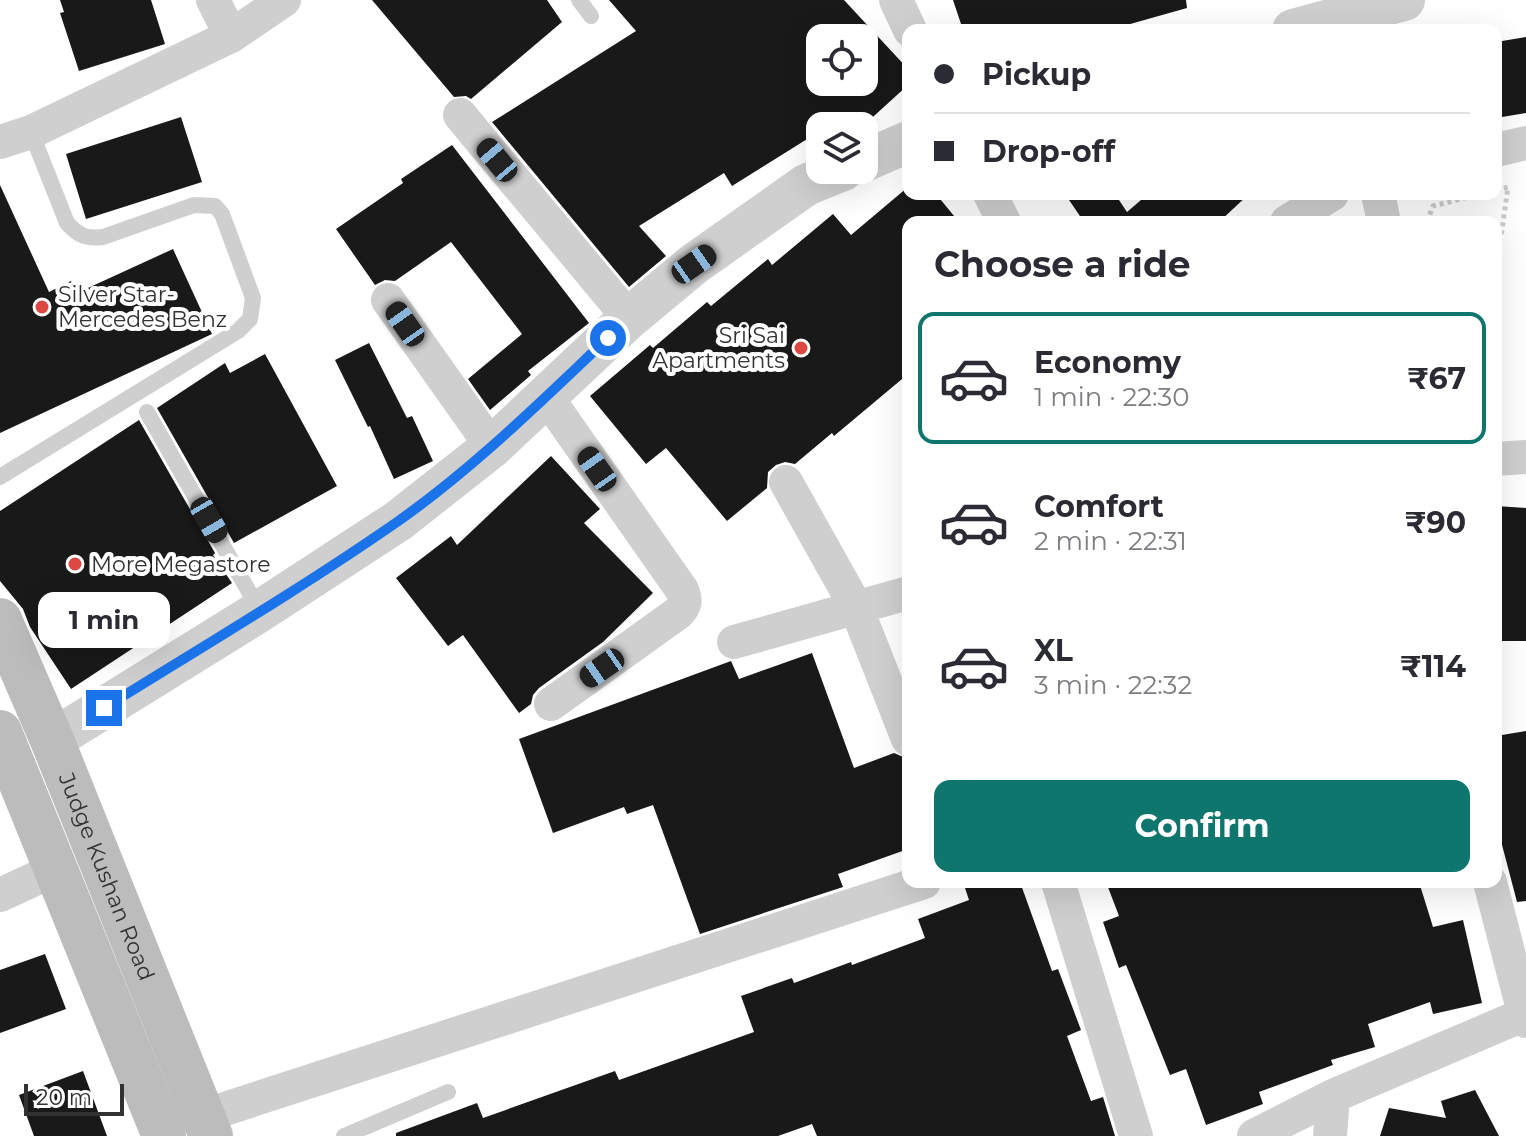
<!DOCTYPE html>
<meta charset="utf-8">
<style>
body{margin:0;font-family:Montserrat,sans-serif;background:#f2f2f3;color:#2b2b33;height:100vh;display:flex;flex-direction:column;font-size:30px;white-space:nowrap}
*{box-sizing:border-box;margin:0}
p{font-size:26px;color:#7c7c81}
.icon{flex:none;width:44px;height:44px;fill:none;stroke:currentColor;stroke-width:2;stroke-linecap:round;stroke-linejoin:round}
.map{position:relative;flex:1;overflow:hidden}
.panel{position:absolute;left:902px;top:216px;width:600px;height:672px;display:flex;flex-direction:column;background:#fff;border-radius:16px;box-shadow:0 8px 32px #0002}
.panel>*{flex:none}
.hud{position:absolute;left:902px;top:24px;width:600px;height:176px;border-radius:16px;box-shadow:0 8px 32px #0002;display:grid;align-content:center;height:176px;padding:0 32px;background:#fff}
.tools{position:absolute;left:806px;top:24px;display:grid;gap:16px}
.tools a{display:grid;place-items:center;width:72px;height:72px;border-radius:16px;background:#fff;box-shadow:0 8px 32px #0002;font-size:40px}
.scale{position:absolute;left:24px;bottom:20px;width:100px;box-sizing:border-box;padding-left:8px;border:4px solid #323232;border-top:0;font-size:22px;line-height:28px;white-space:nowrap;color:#323232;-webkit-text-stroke:6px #fff;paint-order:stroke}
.end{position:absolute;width:36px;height:36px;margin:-18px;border:10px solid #1a73e8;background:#fff;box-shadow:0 0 0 4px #fff}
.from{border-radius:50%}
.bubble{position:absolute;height:56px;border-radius:16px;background:#fff;box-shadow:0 8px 32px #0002;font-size:26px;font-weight:700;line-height:56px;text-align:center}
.car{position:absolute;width:24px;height:48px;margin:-24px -12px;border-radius:10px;box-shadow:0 0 6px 2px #0007;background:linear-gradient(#222 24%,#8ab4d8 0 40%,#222 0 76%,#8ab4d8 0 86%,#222 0)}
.hud b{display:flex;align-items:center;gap:28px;height:76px;font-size:30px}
.hud b+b{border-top:2px solid #e1e1e2}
.hud i{width:20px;height:20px;background:#2b2b33}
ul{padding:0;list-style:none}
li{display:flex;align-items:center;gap:24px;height:132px;margin:0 16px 12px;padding:0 16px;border:4px solid transparent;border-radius:16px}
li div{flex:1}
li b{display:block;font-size:30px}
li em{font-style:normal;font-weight:700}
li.selected{border-color:#0f766e}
li>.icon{width:72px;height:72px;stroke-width:1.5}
h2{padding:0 32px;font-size:36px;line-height:96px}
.cta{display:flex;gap:16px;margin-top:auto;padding:16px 32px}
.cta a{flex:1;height:92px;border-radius:16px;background:#0f766e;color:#fff;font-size:32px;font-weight:700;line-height:92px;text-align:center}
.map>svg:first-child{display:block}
.building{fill:#191919;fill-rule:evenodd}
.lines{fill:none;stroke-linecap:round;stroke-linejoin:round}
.path{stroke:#ccc;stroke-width:5;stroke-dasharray:4 4;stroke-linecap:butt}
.service{stroke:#cfcfcf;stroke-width:16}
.minor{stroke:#cfcfcf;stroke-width:34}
.tertiary{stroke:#cfcfcf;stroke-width:42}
.secondary{stroke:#bcbcbc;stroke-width:44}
.route{stroke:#1a73e8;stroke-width:10}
.poi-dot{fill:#dd4741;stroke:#fff;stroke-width:3}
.labels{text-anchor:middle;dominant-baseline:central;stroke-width:8;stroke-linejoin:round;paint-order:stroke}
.poi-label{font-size:22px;fill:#323232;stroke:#fff;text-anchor:start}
.street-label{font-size:22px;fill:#323232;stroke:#fff}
</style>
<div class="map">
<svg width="1526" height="1136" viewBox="0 0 1526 1136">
<rect width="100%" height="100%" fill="#fff"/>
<!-- building -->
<path class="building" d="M60 0H151L165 44 79 71 60 13 64 12Z
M372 0H547L562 22 471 99 466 96 454 97Z
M609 0H844L908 69V85L863 126H820V131L732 186 724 173 639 226 666 256 629 287 492 122 636 31ZM820 38H864V82H820Z
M953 0H1186L1187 8 1109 30H963Z
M1526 37V113L1496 118V42Z
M181 117 202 182 86 219 66 154Z
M452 145 589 323 528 371 531 375 490 410 468 379 522 334 451 242 395 281 385 280 375 285 336 229 403 183 401 179Z
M0 185 49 292 71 281 77 293 173 249 212 334 0 433Z
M908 187V194H936L959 222H908V374L834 436 832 433 795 464 785 462 776 465 768 472 767 488 727 521 666 448 646 464 590 396 650 345 653 348 707 302 711 306 768 259 772 265 833 214 851 235Z
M1065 194H1115L1127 212 1148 194H1249L1219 222H1084Z
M369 343 407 418 412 416 433 461 394 479 370 426 368 427 335 360Z
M265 354 337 486 234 543 157 408 225 363 230 373Z
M139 420 215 553 213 555 232 583 71 689 30 627 23 609 0 581V511Z
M551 456 600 509 584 523 653 593 603 642 539 688 533 695 531 704 519 713 463 635 448 646 396 578 451 536 457 545Z
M1496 506 1526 508V641H1496Z
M812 653 854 768 894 753 908 759V849L838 874 843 887 700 934 653 805 627 814 624 807 553 833 519 739 731 661 739 679Z
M1526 731V901L1517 902 1496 822V736Z
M983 882H1020L1052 971 1058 969 1081 1030 1067 1036 1091 1101 1103 1097 1115 1136H817L812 1124 778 1136H396V1133L477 1103 483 1118 615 1071 619 1080 754 1032 741 996 792 978 794 983 851 962 852 965 925 938 918 919 969 900 965 888Z
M1106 882H1419L1433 927 1463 920 1482 1003 1433 1014 1430 1002 1368 1024 1375 1047 1331 1060 1333 1065 1259 1092 1263 1104 1206 1125 1186 1069 1170 1075 1126 965 1119 968 1103 922 1119 916Z
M45 954 66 1009 0 1033V970Z
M83 1071 107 1136H34L19 1095Z
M1475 1090 1499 1136H1380L1389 1108 1446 1118 1441 1101Z"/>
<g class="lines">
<!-- path -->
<path class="path" d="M1496 190 1508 187 1501 237 1496 241
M1427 222 1433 206 1480 194"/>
<!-- service -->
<path class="service" d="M579 0 591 16
M147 412 260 611
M0 477 238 331 250 319 253 298 222 214 215 206 194 205 103 237C86 239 79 236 67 223L31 132
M344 1136 448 1092"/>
<!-- minor -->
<path class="minor" d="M213 0 231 36
M896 0 910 30
M460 115 629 318
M0 142 31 132 231 36 284 0
M1496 150 1526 143
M990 194 1004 222
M1378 194 1384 222
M1287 222 1332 194
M388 300 492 447
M546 396 682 590C686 600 686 605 678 613L551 704
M1496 459 1526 457
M786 482 856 607 908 739
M734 642 908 593
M1058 882 1136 1136
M1490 882 1526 1021
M0 895 56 869
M203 1116 924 882
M1254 1136 1333 1096 1523 1015
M1330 1136 1333 1096"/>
<!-- tertiary -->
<path class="tertiary" d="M1293 30 1404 0
M864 161 908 142
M52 740 260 611 398 521 492 447 629 318 694 264 806 185 843 170"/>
<!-- secondary -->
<g class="secondary">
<path id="s1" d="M0 620 52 740 211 1136"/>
<path d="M0 732 164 1136"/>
</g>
</g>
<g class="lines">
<!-- route -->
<path class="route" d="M104 708C202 647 302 588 397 522 474 468 540 402 608 338"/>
</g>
<!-- markers -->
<g class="poi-dot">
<circle cx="42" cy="307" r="8"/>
<circle cx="801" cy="348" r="8"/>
<circle cx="75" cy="564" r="8"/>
</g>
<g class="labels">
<!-- poi labels -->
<g class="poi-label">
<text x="58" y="294">Silver Star-<tspan x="58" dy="25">Mercedes Benz</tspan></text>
<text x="785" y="335" text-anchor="end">Sri Sai<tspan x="785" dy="25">Apartments</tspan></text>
<text x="91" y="564">More Megastore</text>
</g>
<!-- street labels -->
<g class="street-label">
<text stroke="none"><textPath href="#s1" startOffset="278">Judge Kushan Road</textPath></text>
</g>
</g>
</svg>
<div class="tools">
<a><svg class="icon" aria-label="locate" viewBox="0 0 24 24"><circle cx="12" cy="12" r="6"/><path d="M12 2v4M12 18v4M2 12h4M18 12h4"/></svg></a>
<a><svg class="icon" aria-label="layers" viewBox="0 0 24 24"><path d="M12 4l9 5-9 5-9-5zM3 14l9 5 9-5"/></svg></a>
</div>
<div class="scale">20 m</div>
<i class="end from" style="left:608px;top:338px"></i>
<i class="end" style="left:104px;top:708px"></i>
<div class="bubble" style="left:38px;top:592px;width:132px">1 min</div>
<i class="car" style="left:497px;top:160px;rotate:320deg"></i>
<i class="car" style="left:694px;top:264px;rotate:55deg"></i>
<i class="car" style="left:405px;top:324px;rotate:325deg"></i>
<i class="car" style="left:597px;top:469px;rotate:325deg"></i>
<i class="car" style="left:209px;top:520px;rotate:150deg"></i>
<i class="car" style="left:602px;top:668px;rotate:235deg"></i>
<div class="hud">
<b><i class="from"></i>Pickup</b>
<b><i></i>Drop-off</b>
</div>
<section class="panel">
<h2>Choose a ride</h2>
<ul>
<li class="selected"><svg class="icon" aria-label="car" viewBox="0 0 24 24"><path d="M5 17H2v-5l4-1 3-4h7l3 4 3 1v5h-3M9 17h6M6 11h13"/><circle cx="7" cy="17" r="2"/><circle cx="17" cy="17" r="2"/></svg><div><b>Economy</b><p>1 min · 22:30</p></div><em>₹67</em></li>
<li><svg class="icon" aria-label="car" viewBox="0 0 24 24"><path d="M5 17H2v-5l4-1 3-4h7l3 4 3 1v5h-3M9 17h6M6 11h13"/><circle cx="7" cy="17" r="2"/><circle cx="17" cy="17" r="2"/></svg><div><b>Comfort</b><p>2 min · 22:31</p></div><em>₹90</em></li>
<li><svg class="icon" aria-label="car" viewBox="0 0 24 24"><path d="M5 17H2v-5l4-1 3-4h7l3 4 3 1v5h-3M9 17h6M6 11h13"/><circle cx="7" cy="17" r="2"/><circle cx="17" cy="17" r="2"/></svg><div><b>XL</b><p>3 min · 22:32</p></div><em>₹114</em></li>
</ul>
<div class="cta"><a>Confirm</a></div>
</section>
</div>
